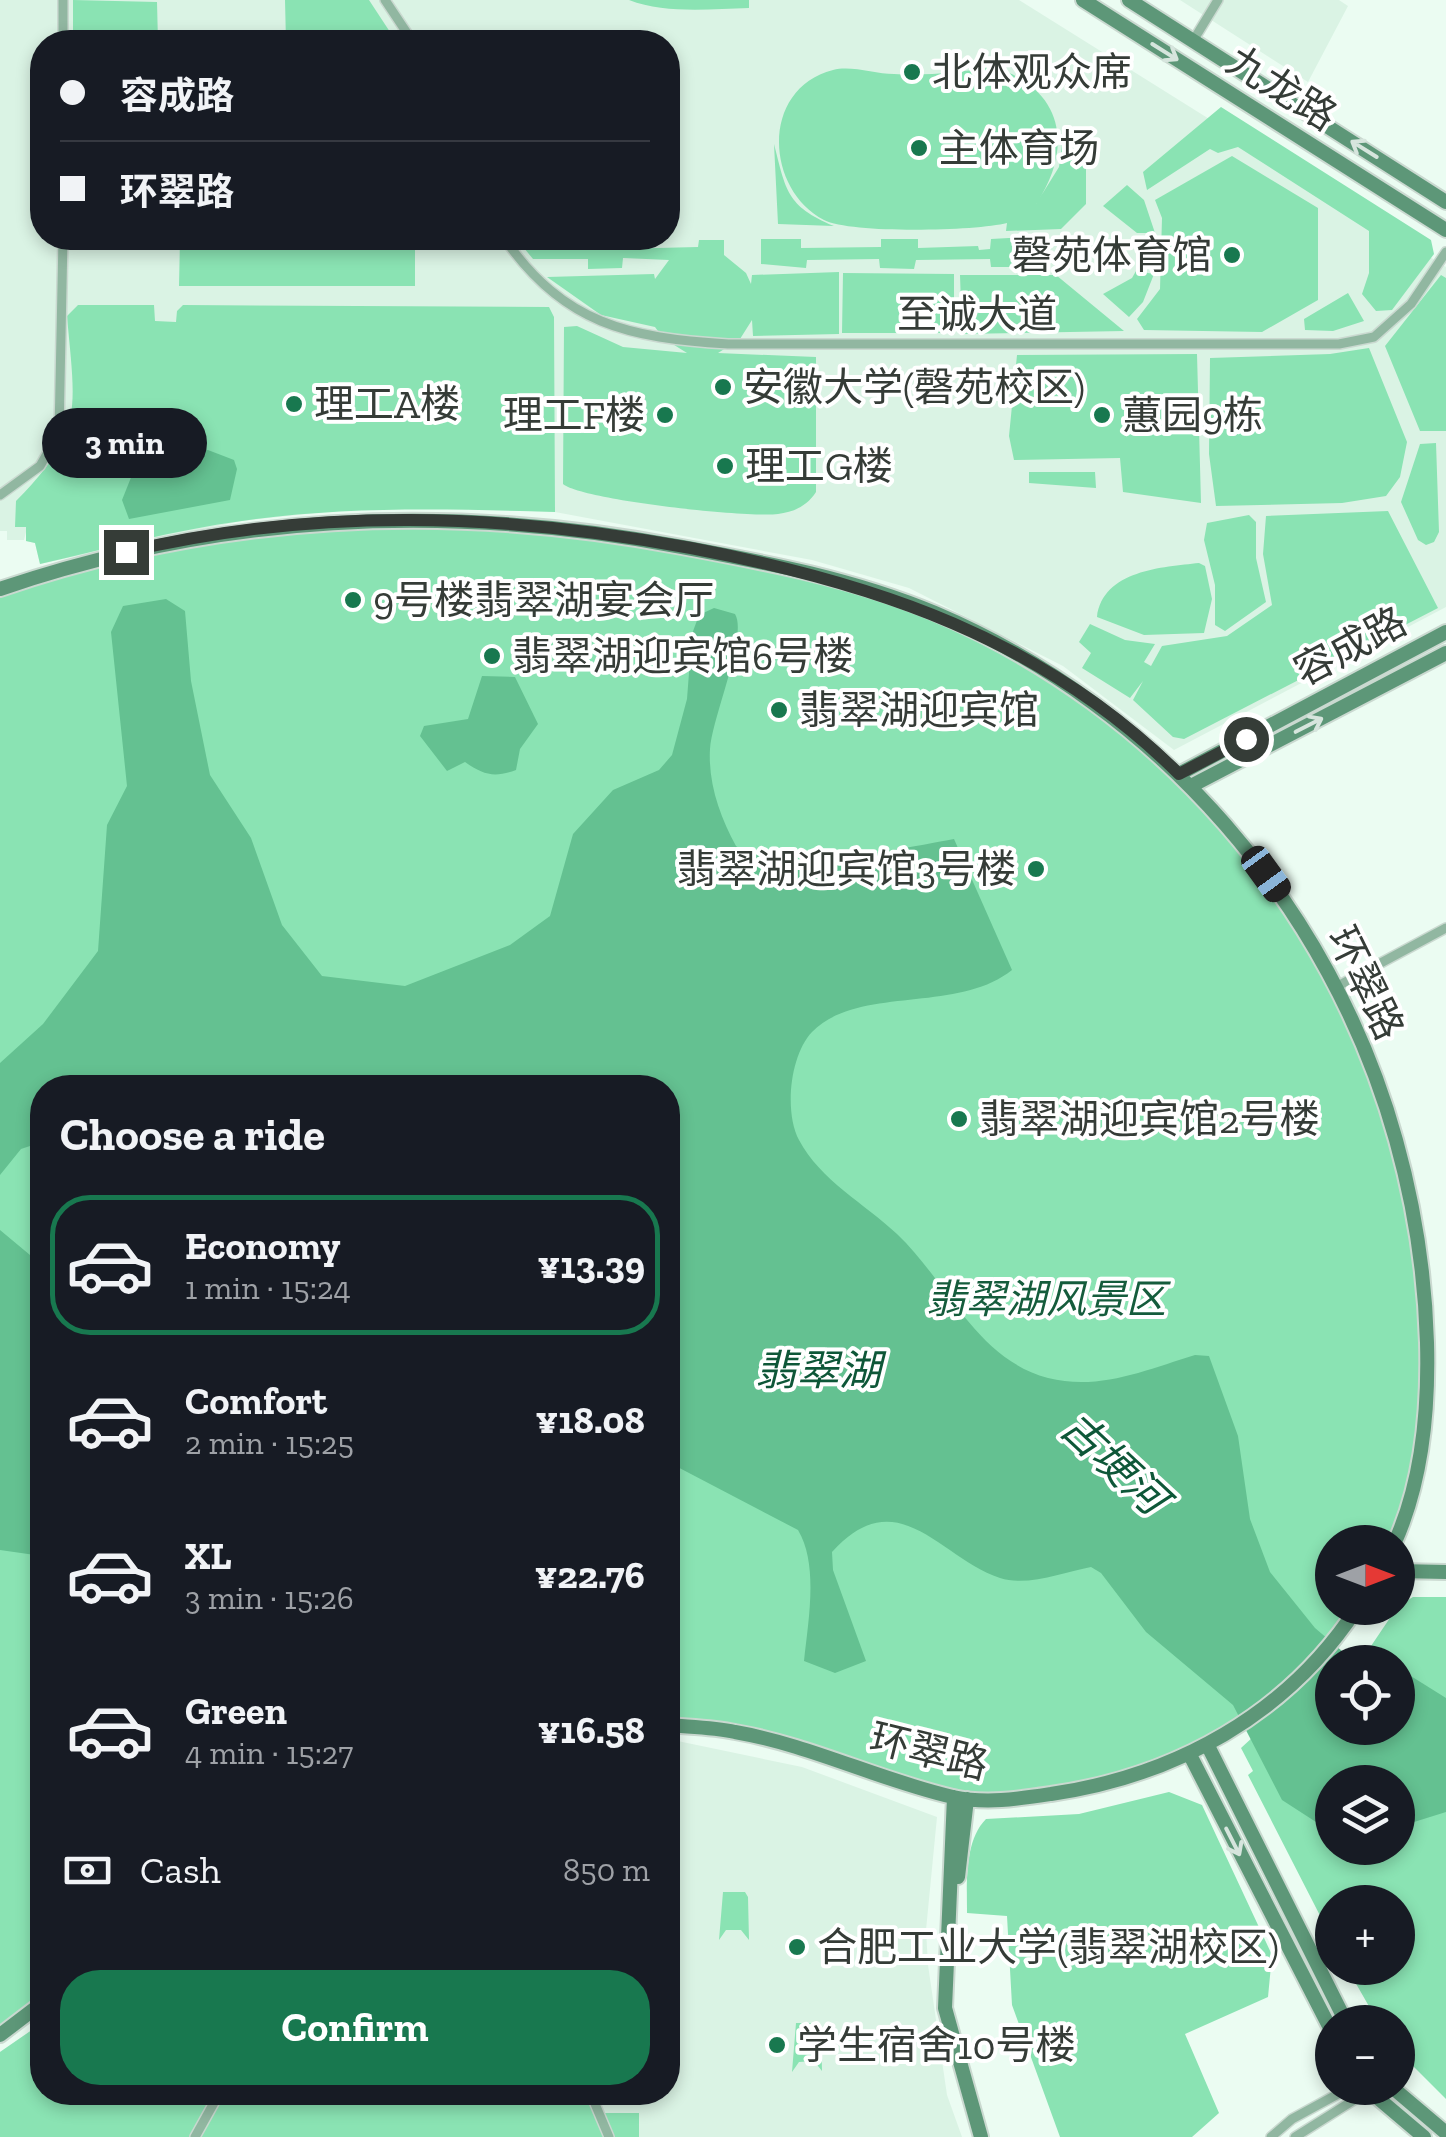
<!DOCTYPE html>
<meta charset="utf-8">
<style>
body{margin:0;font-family:"Zilla Slab","Noto Sans SC",serif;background:#20242c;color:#f1f3f6;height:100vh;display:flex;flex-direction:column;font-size:38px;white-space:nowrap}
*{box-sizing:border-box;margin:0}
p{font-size:32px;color:#9ea1a6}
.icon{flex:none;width:55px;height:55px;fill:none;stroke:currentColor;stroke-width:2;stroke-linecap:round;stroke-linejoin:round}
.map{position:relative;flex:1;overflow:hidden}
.panel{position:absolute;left:30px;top:1075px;width:650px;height:1030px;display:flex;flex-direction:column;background:#171b24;border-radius:40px;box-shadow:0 5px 15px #0003}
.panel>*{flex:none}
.top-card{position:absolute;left:30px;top:30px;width:650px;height:220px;border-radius:40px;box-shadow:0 5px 15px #0003;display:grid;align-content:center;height:220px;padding:0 30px;background:#171b24}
.needle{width:65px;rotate:90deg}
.fabs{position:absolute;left:1315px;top:1525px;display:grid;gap:20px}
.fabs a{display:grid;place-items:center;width:100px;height:100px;border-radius:50%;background:#171b24;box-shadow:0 5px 15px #0003;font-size:50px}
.end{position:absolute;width:45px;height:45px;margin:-22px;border:12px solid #353c37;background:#fff;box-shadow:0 0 0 5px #fff}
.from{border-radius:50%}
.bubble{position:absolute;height:70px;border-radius:35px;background:#171b24;box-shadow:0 5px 15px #0003;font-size:32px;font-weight:700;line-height:70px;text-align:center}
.car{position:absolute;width:30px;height:60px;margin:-30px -15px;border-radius:12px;box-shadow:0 0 8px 2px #0007;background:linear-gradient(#222 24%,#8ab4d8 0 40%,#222 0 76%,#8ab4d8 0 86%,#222 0)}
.top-card b{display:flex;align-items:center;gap:35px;height:95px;font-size:38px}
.top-card b+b{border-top:2px solid #363941}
.top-card i{width:25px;height:25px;background:#f1f3f6}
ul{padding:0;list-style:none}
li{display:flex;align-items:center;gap:30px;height:140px;margin:0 20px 15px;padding:0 10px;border:5px solid transparent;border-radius:40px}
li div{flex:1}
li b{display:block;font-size:38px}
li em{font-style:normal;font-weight:700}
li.current{border-color:#18784f}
li>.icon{width:90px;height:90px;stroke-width:1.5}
h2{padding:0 30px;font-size:45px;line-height:120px}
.pay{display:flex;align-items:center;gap:25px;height:110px;padding:0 30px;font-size:38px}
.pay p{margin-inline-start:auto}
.action{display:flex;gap:20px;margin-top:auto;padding:20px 30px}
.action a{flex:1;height:115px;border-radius:40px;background:#18784f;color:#fff;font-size:40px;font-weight:700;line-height:115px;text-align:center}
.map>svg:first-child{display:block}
.built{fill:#daf3e4;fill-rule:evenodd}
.green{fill:#8ae3b3;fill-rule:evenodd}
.water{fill:#64c191}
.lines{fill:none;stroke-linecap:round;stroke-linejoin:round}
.street-casing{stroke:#cad9d0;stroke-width:12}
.secondary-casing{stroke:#cad9d0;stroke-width:18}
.street{stroke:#91b7a1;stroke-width:9}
.secondary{stroke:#5d9778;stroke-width:14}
.oneway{stroke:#d6e5dd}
.route{stroke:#353c37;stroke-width:12}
.poi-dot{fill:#18784f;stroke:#fff;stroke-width:4}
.labels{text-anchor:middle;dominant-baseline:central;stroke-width:8;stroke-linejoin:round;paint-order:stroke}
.poi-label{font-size:40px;fill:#353c37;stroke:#fff;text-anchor:start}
.street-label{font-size:40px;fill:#353c37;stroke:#fff}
.park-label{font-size:40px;font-style:italic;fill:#155c3c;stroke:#fff}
.water-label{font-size:42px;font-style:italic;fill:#0e5738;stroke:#fff}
</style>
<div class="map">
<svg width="1446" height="2137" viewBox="0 0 1446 2137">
<rect width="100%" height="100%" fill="#ebfcf2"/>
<!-- built -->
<path class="built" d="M0 0H1019L1446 267V607L1174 750 1063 666 909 588 812 560 555 512 401 507 334 511 241 521 40 564 35 543 26 541V532L24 540H7V531H0ZM42 42H668V238H42Z
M1180 0H1339L1348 6 1308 82Z
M668 1739 802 1767 937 1817 926 1930 928 1965 947 2095 962 2137H0V2052L42 2023V2092H668Z"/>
<!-- green -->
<path class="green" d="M73 0 157 2 158 42H73Z
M285 0H369L390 32 375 42H286Z
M629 0H749V8C710 9 665 14 629 0Z
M993 67C1064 88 1074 148 1036 204L1059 167 1064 129 1086 127V204L1061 229 1006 231 1007 223C976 231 851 234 824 220 765 189 760 89 833 70 851 65 875 74 894 74 928 76 960 72 993 67Z
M1221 107 1431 240 1434 254 1392 310 1376 311 1362 294 1369 273V231L1238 147 1218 153 1210 149 1147 190 1143 172Z
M774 144C786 190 786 206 834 226L778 224Z
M1232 156 1318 208V300L1262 332 1144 330 1137 319 1160 289 1162 218 1155 200Z
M1127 185 1144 200 1155 233H1137L1103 206Z
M1026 237V249L1018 250V267H991L990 259 916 260 914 269 880 268 879 259 807 260 806 268 761 264V239H801V248L881 247V239H918V248L978 246 979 250 990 249 991 239Z
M180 240 415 241V286H179Z
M699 240H724V255L746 273 751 284 752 275 839 272V334L753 336 752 320 740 339 718 353 816 357V492C807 506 794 512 778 514 747 518 582 500 563 484L564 327 577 326 623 347 687 353 663 338 655 327 601 315 547 277 654 274 655 279 669 260 623 258 622 268 588 269V259H533L524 248 588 247V242H615L616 249 698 247Z
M1136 271 1154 274 1143 302 1129 317 1103 294 1132 278Z
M843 273 954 274V333H842Z
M960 275H1056L1124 331 962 334Z
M1441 275 1446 278V431H1420L1385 346Z
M1348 293 1364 321 1333 331 1305 330 1304 319Z
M78 305H154L155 321 176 322 177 311 183 305 549 307 554 317 555 512C449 509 346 506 242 521 174 530 106 549 40 564L35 543 26 541V527H15L16 501C85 431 75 409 67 316Z
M1369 348 1407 442 1400 477 1386 496 1342 503 1216 506 1209 454 1210 358 1330 354Z
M1017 355 1197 354 1201 503 1123 492 1120 458 1014 460 1009 436Z
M1436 443 1439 532 1434 542 1426 545 1418 540 1401 502 1420 444Z
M1029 472H1095L1096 488 1029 483Z
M1388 511 1438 608 1184 739 1173 737 1133 700 1143 681 1130 698 1082 668 1091 653 1079 642 1090 624 1125 640 1155 644 1144 662 1151 666 1162 646 1227 636 1272 605 1263 554 1266 516Z
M1249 515 1256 522V558L1266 602 1225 631 1215 625V585L1204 540 1207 523Z
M493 520 784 566 967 628 1155 750 1302 927 1389 1116 1424 1296 1421 1440 1395 1542H1332V1608H1357L1282 1695 1138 1777 967 1799 797 1747 668 1725V1088H42V2003L0 2035V589L214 534Z
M1199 563 1205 566 1212 599 1204 633 1144 635 1097 617C1103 570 1163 567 1199 563Z
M1413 1597H1446V2099L1398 2051V2022H1378L1347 1968H1398V1902H1332V1939L1248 1775 1253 1771 1241 1748 1332 1664V1728H1398V1662H1334L1351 1647 1369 1649 1398 1606ZM1332 1782H1398V1848H1332Z
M1169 1792 1202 1805 1272 1955 1268 1997 1185 2034 1219 2113 1192 2137H1060L1012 2005 1007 1916 967 1913C967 1884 964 1841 986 1819L1079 1814Z
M723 1892H745L748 1897 749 1940 741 1930H726L719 1940Z
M42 2023V2092H590L604 2113H639V2137H0V2052Z
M796 2023H818L821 2028 822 2071 814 2061 799 2062 792 2072Z"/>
<!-- water -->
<path class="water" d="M161 447 184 455 208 450 234 460 237 469 230 500 129 519 122 500 138 460Z
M166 599 185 611 191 681 210 775 251 838 282 925 322 976 405 986 510 945 550 916 573 834 613 790 659 770 672 755 687 699 692 634 699 615 714 608 735 614C748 635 712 718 710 749 708 783 720 817 736 846 773 875 906 848 954 839L1012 970C957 1014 858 985 812 1032 790 1055 784 1112 799 1140 820 1180 865 1204 897 1234 947 1281 976 1359 1048 1378 1099 1391 1146 1370 1195 1355L1209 1356 1238 1436 1250 1519 1270 1572 1315 1628 1349 1657 1389 1662H1332V1728H1398V1668L1446 1698V1812L1398 1827V1782H1332V1825L1316 1822 1282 1800 1233 1705 1146 1632 1101 1573 1091 1567C1065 1572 1027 1587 1000 1578 941 1559 898 1479 832 1552L833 1570 866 1661 835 1673 804 1661C808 1622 819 1565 798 1530L668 1462V1088H42V1142L21 1149 0 1175V1063L43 1024 98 951 107 825 127 786 111 632 123 606Z
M482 676 515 677 538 724 520 749 516 770C494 778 484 775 465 762L447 771 420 736 424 726 468 719Z
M0 1230 42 1265V1556L0 1550Z"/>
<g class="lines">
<!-- street casing -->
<g class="street-casing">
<path id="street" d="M385 0 413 42
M1193 41 1218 0
M63 42V0
M504 238C563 324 629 338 728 344H1339L1374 337 1411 304 1446 252
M0 495 40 466 59 433 63 238
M1336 987 1446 928
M590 2092 609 2137
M195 2137 220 2092
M1271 2137 1292 2119 1349 2088
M1295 2137 1373 2088"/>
</g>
<!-- secondary casing -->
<g class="secondary-casing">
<path id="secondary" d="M1083 0 1446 230
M1129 0 1446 202
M0 589C223 513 452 503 682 547 768 563 854 579 935 613 1159 708 1331 906 1396 1140 1429 1258 1446 1428 1395 1542
M1179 774 1446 632
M1191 786 1446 653
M1398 1571 1446 1572
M668 1725C690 1727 713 1727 735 1732 810 1745 879 1780 953 1797 986 1804 1018 1799 1051 1794 1175 1776 1287 1715 1357 1608
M1208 1746 1346 2022
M1190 1755 1332 2032
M954 1797 945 2008 981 2137
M958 1877 967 1799
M0 2035 42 2003
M1366 2088 1424 2137
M1393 2088 1446 2133"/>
</g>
<!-- street -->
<use href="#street" class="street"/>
<!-- secondary -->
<use href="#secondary" class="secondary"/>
</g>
<!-- one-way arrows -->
<defs><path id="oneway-shaft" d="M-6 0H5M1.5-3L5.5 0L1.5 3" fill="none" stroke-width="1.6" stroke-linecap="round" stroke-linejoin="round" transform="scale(2.5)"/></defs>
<g class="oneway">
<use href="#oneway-shaft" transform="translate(1165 52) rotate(32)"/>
<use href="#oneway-shaft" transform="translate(1364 149) rotate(-148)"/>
<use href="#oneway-shaft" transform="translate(1309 725) rotate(-27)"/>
<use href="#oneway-shaft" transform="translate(1233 1842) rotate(63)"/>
</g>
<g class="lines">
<!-- route -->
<path class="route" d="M126 552C315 507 502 513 691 548 876 583 1043 639 1179 774L1246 739"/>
</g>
<!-- markers -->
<g class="poi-dot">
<circle cx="912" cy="72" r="10"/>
<circle cx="919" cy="148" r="10"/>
<circle cx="1232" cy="255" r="10"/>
<circle cx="723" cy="387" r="10"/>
<circle cx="294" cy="404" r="10"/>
<circle cx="665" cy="415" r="10"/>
<circle cx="1102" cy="415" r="10"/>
<circle cx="725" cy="466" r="10"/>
<circle cx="353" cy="600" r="10"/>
<circle cx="492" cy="656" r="10"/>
<circle cx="779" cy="710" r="10"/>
<circle cx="1036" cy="869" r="10"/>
<circle cx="959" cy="1119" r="10"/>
<circle cx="797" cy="1947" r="10"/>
<circle cx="777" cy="2045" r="10"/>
</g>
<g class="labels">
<!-- poi labels -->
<g class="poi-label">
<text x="932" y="72">北体观众席</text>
<text x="939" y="148">主体育场</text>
<text x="1212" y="255" text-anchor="end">磬苑体育馆</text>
<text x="743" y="387">安徽大学(磬苑校区)</text>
<text x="314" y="404">理工A楼</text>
<text x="645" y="415" text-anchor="end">理工F楼</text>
<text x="1122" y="415">蕙园9栋</text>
<text x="745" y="466">理工G楼</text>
<text x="373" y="600">9号楼翡翠湖宴会厅</text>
<text x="512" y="656">翡翠湖迎宾馆6号楼</text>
<text x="799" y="710">翡翠湖迎宾馆</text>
<text x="1016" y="869" text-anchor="end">翡翠湖迎宾馆3号楼</text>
<text x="979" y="1119">翡翠湖迎宾馆2号楼</text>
<text x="817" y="1947">合肥工业大学(翡翠湖校区)</text>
<text x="797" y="2045">学生宿舍10号楼</text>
</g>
<!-- street labels -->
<g class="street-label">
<text transform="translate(1282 88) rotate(32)">九龙路</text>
<text x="977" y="314">至诚大道</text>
<text transform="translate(1350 646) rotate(-28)">容成路</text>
<text transform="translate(1366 983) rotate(64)">环翠路</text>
<text transform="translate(929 1751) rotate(14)">环翠路</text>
</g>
<!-- park labels -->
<g class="park-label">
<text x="1046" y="1299">翡翠湖风景区</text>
</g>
<!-- water labels -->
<g class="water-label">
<text x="818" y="1370">翡翠湖</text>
<text transform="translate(1114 1463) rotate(43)">古埂河</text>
</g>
</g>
</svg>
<div class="fabs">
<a><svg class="needle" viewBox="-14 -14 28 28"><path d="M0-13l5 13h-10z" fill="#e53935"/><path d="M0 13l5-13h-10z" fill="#9ea1a6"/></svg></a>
<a><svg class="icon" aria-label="locate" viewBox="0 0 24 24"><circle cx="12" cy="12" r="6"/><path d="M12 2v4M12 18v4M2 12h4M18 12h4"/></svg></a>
<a><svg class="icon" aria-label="layers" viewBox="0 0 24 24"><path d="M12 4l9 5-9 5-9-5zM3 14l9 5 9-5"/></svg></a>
<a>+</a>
<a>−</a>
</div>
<i class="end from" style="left:1246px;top:739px"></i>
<i class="end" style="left:126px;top:552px"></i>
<div class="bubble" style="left:42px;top:408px;width:165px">3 min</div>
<i class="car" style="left:1266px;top:874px;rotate:144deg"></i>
<div class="top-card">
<b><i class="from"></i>容成路</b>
<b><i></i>环翠路</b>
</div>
<section class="panel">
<h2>Choose a ride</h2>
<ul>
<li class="current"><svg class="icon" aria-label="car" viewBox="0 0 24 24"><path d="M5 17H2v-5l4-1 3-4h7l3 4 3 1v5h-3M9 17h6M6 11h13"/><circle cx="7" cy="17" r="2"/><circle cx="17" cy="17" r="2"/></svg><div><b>Economy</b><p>1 min · 15:24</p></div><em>¥13.39</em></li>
<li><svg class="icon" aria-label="car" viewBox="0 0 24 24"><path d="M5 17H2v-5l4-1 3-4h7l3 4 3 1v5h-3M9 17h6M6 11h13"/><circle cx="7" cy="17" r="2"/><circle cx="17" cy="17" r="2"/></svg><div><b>Comfort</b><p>2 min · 15:25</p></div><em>¥18.08</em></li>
<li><svg class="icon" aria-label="car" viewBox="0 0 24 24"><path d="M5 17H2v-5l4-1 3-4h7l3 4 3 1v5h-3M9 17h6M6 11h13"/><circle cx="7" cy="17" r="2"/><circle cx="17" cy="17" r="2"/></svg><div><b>XL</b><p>3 min · 15:26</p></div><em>¥22.76</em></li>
<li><svg class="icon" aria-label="car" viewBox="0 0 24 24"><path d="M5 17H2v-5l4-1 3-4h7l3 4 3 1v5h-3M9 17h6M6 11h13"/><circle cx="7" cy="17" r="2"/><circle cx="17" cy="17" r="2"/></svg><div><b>Green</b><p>4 min · 15:27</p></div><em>¥16.58</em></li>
</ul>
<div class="pay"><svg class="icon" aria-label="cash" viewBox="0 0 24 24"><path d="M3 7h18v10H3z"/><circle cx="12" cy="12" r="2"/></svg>Cash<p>850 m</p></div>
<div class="action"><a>Confirm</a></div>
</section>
</div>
